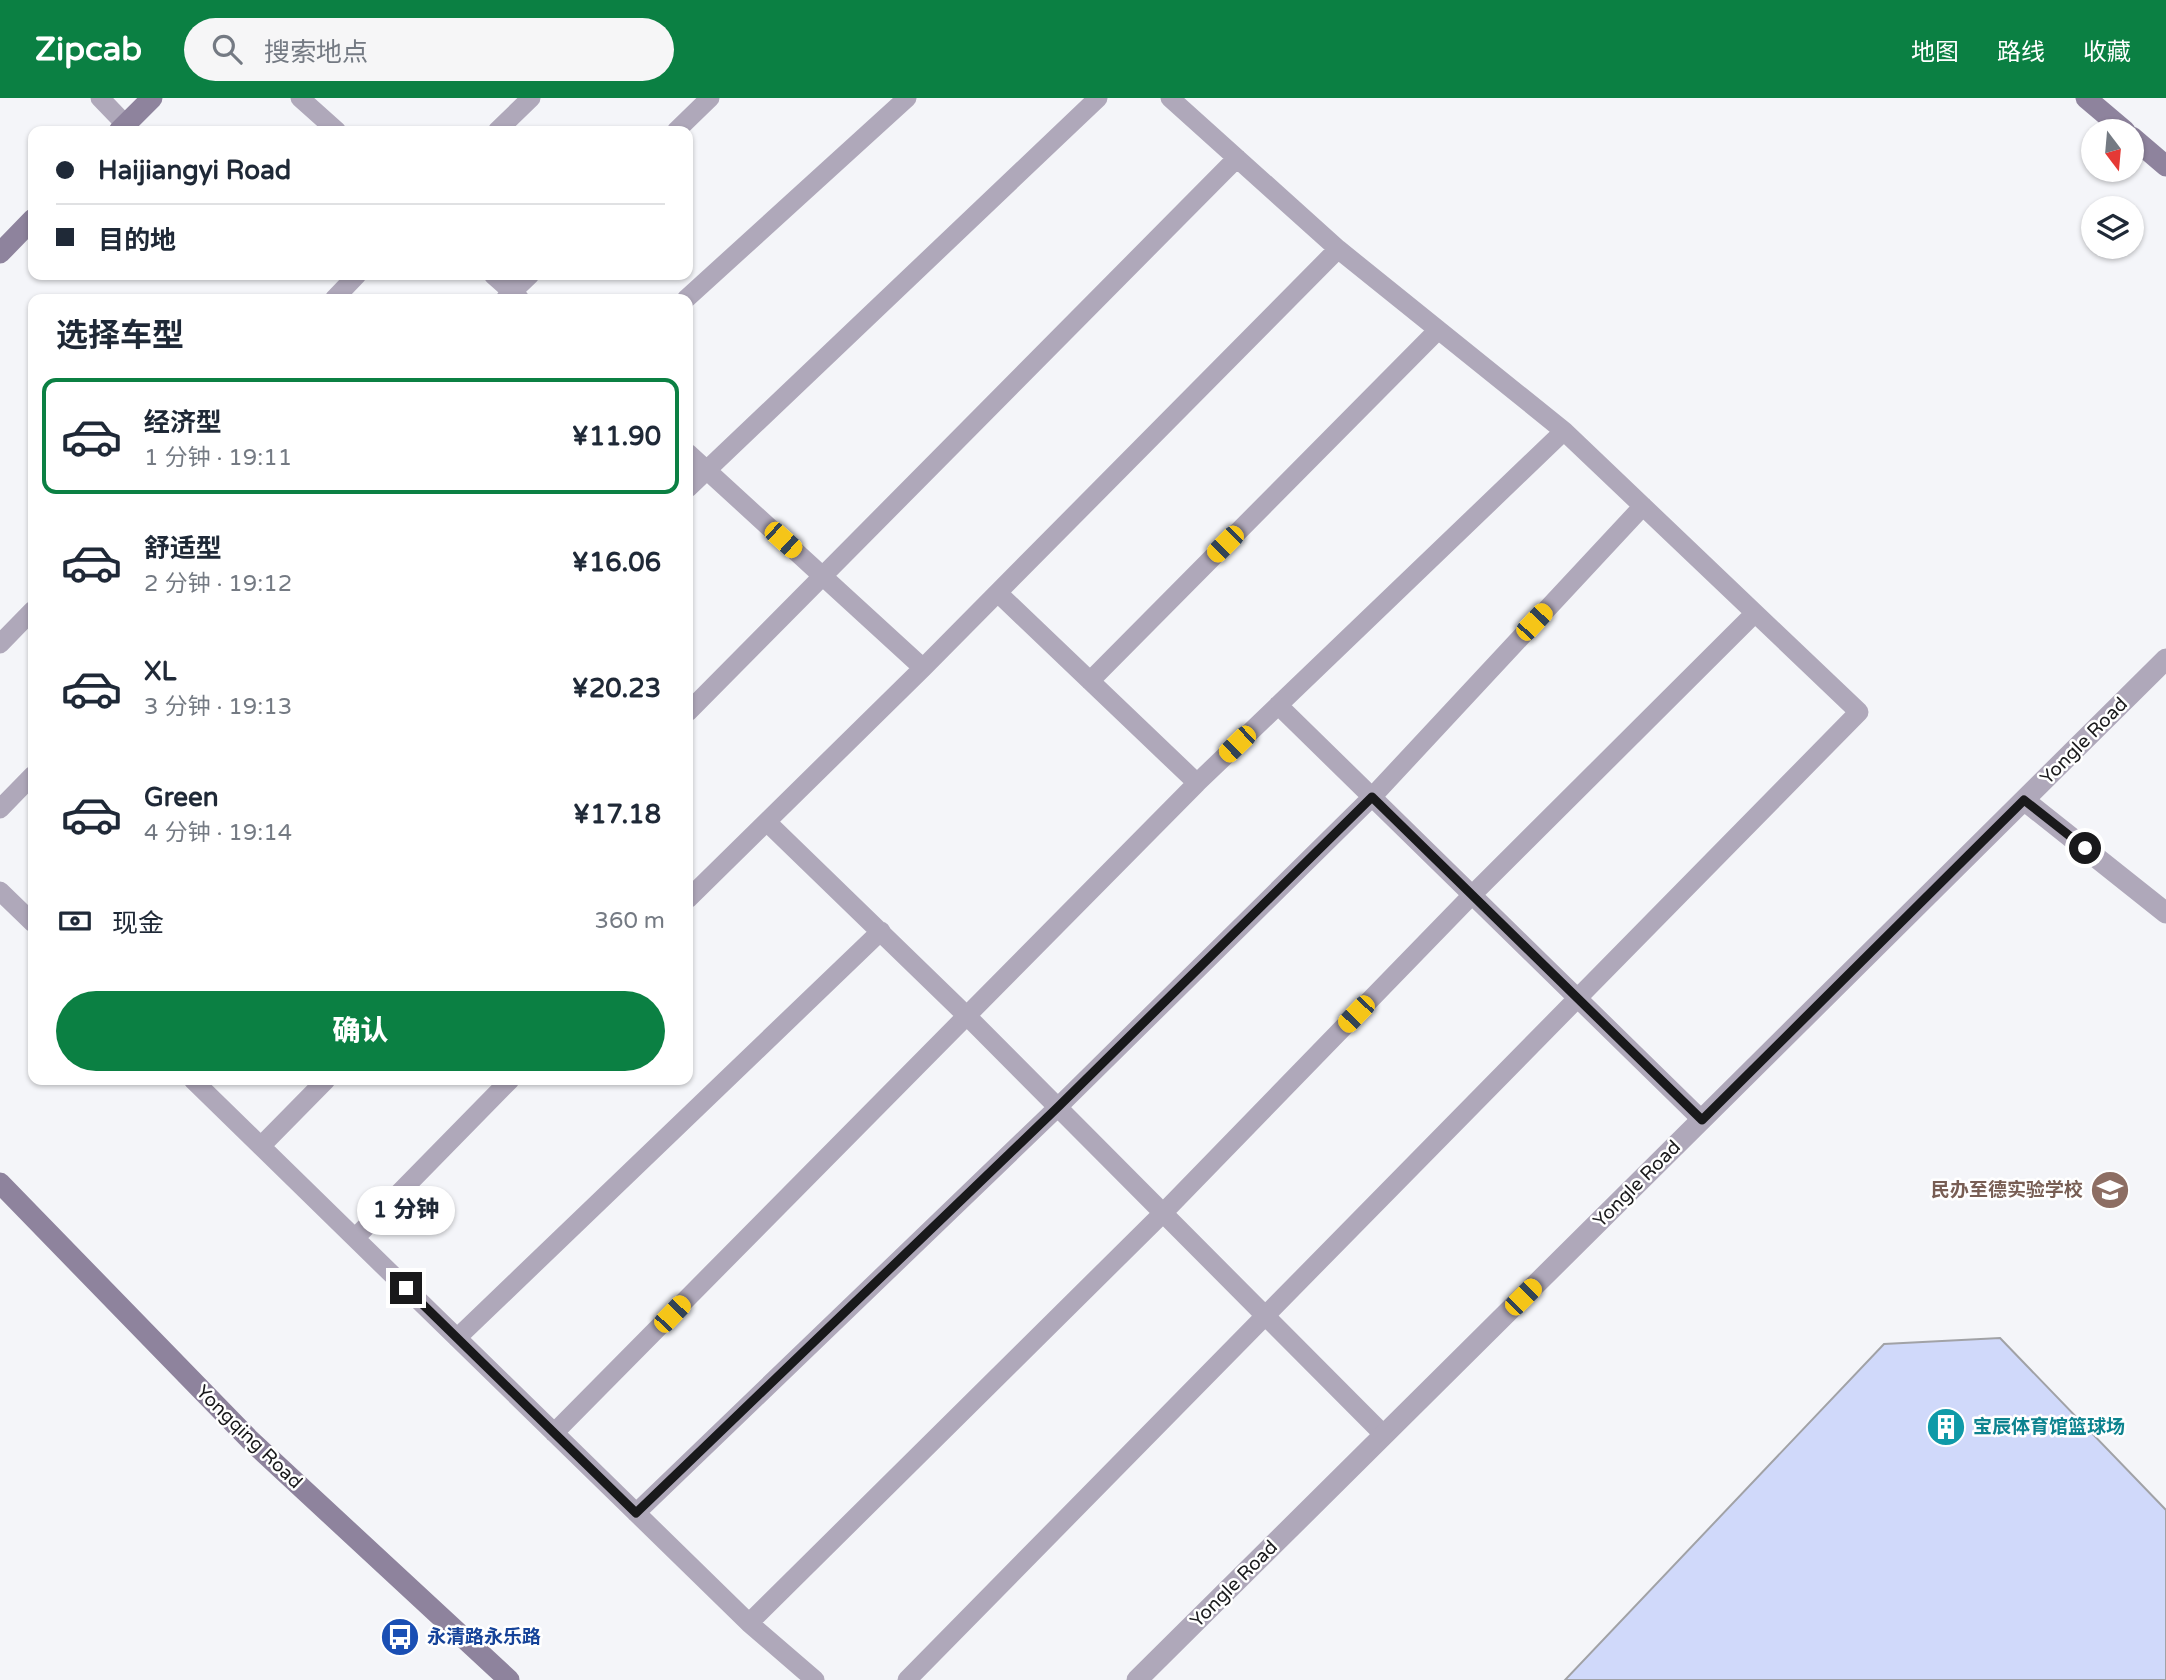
<!DOCTYPE html>
<html lang="zh">
<meta charset="utf-8">
<style>
body{margin:0;font-family:"Varela Round","Noto Sans SC",sans-serif;background:#f6f6f7;color:#1f2937;height:100vh;display:flex;flex-direction:column;font-size:26px;white-space:nowrap}
*{box-sizing:border-box;margin:0}
p{font-size:23px;color:#747a83}
.icon{flex:none;width:38px;height:38px;fill:none;stroke:currentColor;stroke-width:2;stroke-linecap:round;stroke-linejoin:round}
.map{position:relative;flex:1;overflow:hidden}
.panel{position:absolute;left:28px;top:196px;width:665px;height:791px;display:flex;flex-direction:column;background:#fff;border-radius:14px;box-shadow:0 2px 5px #0004}
.panel>*{flex:none}
.guide{position:absolute;left:28px;top:28px;width:665px;height:154px;border-radius:14px;box-shadow:0 2px 5px #0004;display:grid;align-content:center;height:154px;padding:0 28px;background:#fff}
.needle{width:46px;rotate:164deg}
.tools{position:absolute;left:2081px;top:21px;display:grid;gap:14px}
.tools a{display:grid;place-items:center;width:63px;height:63px;border-radius:50%;background:#fff;box-shadow:0 2px 5px #0004;font-size:35px}
.end{position:absolute;width:32px;height:32px;margin:-16px;border:9px solid #19191b;background:#fff;box-shadow:0 0 0 4px #fff}
.from{border-radius:50%}
.bubble{position:absolute;height:49px;border-radius:24px;background:#fff;box-shadow:0 2px 5px #0004;font-size:23px;font-weight:800;line-height:49px;text-align:center}
.car{position:absolute;width:21px;height:42px;margin:-21px -10px;border-radius:9px;box-shadow:0 0 5px 2px #0007;background:linear-gradient(#f5c518 24%,#345 0 40%,#f5c518 0 76%,#345 0 86%,#f5c518 0)}
.guide b{display:flex;align-items:center;gap:24px;height:66px;font-size:26px}
.guide b+b{border-top:2px solid #e0e1e3}
.guide i{width:18px;height:18px;background:#1f2937}
ul{padding:0;list-style:none}
li{display:flex;align-items:center;gap:21px;height:116px;margin:0 14px 10px;padding:0 14px;border:4px solid transparent;border-radius:14px}
li div{flex:1}
li b{display:block;font-size:26px}
li em{font-style:normal;font-weight:800}
li.on{border-color:#0b8043}
li>.icon{width:63px;height:63px;stroke-width:1.5}
h2{padding:0 28px;font-size:32px;line-height:84px}
.pay{display:flex;align-items:center;gap:18px;height:77px;padding:0 28px;font-size:26px}
.pay p{margin-inline-start:auto}
.cta{display:flex;gap:14px;margin-top:auto;padding:14px 28px}
.cta a{flex:1;height:80px;border-radius:42px;background:#0b8043;color:#fff;font-size:28px;font-weight:800;line-height:80px;text-align:center}
header{display:flex;align-items:center;gap:42px;box-sizing:border-box;height:98px;padding:0 35px;background:#0b8043;color:#fff}
header strong{font-size:33px}
nav{display:flex;gap:38px;margin-inline-start:auto;font-size:24px}
.search{width:490px;height:63px;background:#f6f6f7;display:flex;align-items:center;gap:18px;box-sizing:border-box;padding:0 24px;border-radius:38px;color:#747a83;font-size:26px}
.map>svg:first-child{display:block}
.building{fill:#d0d9fa;stroke:#a1a2a6;stroke-width:2}
.lines{fill:none;stroke-linecap:round;stroke-linejoin:round}
.lane{stroke:#afa8ba;stroke-width:19}
.street{stroke:#afa8ba;stroke-width:21}
.secondary{stroke:#8e839d;stroke-width:21}
.route{stroke:#19191b;stroke-width:9}
.labels{text-anchor:middle;dominant-baseline:central;stroke-width:5;stroke-linejoin:round;paint-order:stroke}
.street-label{font-size:19px;fill:#19191b;stroke:#fff}
.education-label{font-size:19px;font-weight:bold;fill:#785e54;stroke:#fff;text-anchor:end}
.culture-label{font-size:19px;font-weight:bold;fill:#0d838f;stroke:#fff;text-anchor:start}
.transit-label{font-size:19px;font-weight:bold;fill:#164399;stroke:#fff;text-anchor:start}
</style>
<header>
<strong>Zipcab</strong>
<div class="search"><svg class="icon" aria-label="search" viewBox="0 0 24 24"><circle cx="10" cy="10" r="6"/><path d="M15 15l6 6"/></svg>搜索地点</div>
<nav><a>地图</a><a>路线</a><a>收藏</a></nav>
</header>
<div class="map">
<svg width="2166" height="1582" viewBox="0 0 2166 1582">
<rect width="100%" height="100%" fill="#f4f5f9"/>
<!-- building -->
<path class="building" d="M2000 1240 2166 1412V1582H1565L1884 1246Z"/>
<g class="lines">
<!-- lane -->
<path class="lane" d="M100 0 126 27
M300 0 337 33
M497 33 531 0
M676 33 710 0
M493 177 520 201
M334 201 357 177
M505 201 530 177
M686 201 907 0
M688 355 923 570
M688 390 1098 0
M998 495 1197 685
M0 546 33 512
M1090 583 1438 232
M1278 607 1702 1022
M688 614 1237 60
M0 711 33 677
M767 724 966 917 1384 1337
M0 793 33 825
M688 801 923 570 1338 151
M193 982 749 1525 815 1582
M261 1048 326 982
M355 1140 510 982
M457 1240 881 833
M554 1335 1197 685 1564 333
M636 1415 1058 1009 1372 699 1643 408
M749 1525 1163 1115 1472 797 1755 515
M907 1582 1859 614 1564 333 1338 151 1170 0"/>
<!-- street -->
<path class="street" d="M2024 702 2166 815
M1137 1582 2166 561"/>
<!-- secondary -->
<path class="secondary" d="M2086 0 2125 33
M119 33 152 0
M2132 39 2166 68
M0 155 33 121
M0 1085 250 1342 509 1582"/>
</g>
<g class="lines">
<!-- route -->
<path class="route" d="M406 1190 636 1415 1058 1009 1372 699 1702 1022 2024 702 2085 750"/>
</g>
<!-- icons -->
<defs>
<g id="school-disc" transform="scale(2.0125)"><circle r="9.5" fill="#8d6e63" stroke="#fff"/><path d="M0-5L7-2L0 1L-7-2ZM-4 1L0 2.5L4 1V4Q0 6-4 4Z" fill="#fff"/></g>
<g id="building-disc" transform="scale(2.0125)"><circle r="9.5" fill="#0f9aa8" stroke="#fff"/><path d="M-4-6H4V6H1V3H-1V6H-4ZM-2.5-4.3h1.7v1.8h-1.7ZM.8-4.3h1.7v1.8H.8ZM-2.5-1h1.7V.8h-1.7ZM.8-1h1.7V.8H.8Z" fill="#fff"/></g>
<g id="bus-disc" transform="scale(2.0125)"><circle r="9.5" fill="#1a4fb4" stroke="#fff"/><path d="M-5-6H5V4H4V6H2V4H-2V6H-4V4H-5ZM-3.5-4V0h7V-4ZM-3.5 1.2v1.5H-2V1.2ZM2 1.2v1.5H3.5V1.2Z" fill="#fff"/></g>
</defs>
<g fill-rule="evenodd">
<use href="#school-disc" x="2110" y="1092"/>
<use href="#building-disc" x="1946" y="1329"/>
<use href="#bus-disc" x="400" y="1539"/>
</g>
<g class="labels">
<!-- street labels -->
<g class="street-label">
<text transform="translate(2084 643) rotate(-45)">Yongle Road</text>
<text transform="translate(1637 1086) rotate(-45)">Yongle Road</text>
<text transform="translate(249 1339) rotate(44)">Yongqing Road</text>
<text transform="translate(1234 1486) rotate(-45)">Yongle Road</text>
</g>
<!-- education labels -->
<g class="education-label">
<text x="2083" y="1092">民办至德实验学校</text>
</g>
<!-- culture labels -->
<g class="culture-label">
<text x="1973" y="1329">宝辰体育馆篮球场</text>
</g>
<!-- transit labels -->
<g class="transit-label">
<text x="427" y="1539">永清路永乐路</text>
</g>
</g>
</svg>
<div class="tools">
<a><svg class="needle" viewBox="-14 -14 28 28"><path d="M0-13l5 13h-10z" fill="#e53935"/><path d="M0 13l5-13h-10z" fill="#747a83"/></svg></a>
<a><svg class="icon" aria-label="layers" viewBox="0 0 24 24"><path d="M12 4l9 5-9 5-9-5zM3 14l9 5 9-5"/></svg></a>
</div>
<i class="end from" style="left:2085px;top:750px"></i>
<i class="end" style="left:406px;top:1190px"></i>
<div class="bubble" style="left:357px;top:1088px;width:98px">1 分钟</div>
<i class="car" style="left:783px;top:442px;rotate:132deg"></i>
<i class="car" style="left:1225px;top:446px;rotate:225deg"></i>
<i class="car" style="left:1534px;top:524px;rotate:43deg"></i>
<i class="car" style="left:1237px;top:646px;rotate:226deg"></i>
<i class="car" style="left:1356px;top:916px;rotate:224deg"></i>
<i class="car" style="left:1523px;top:1199px;rotate:45deg"></i>
<i class="car" style="left:672px;top:1216px;rotate:44deg"></i>
<div class="guide">
<b><i class="from"></i>Haijiangyi Road</b>
<b><i></i>目的地</b>
</div>
<section class="panel">
<h2>选择车型</h2>
<ul>
<li class="on"><svg class="icon" aria-label="car" viewBox="0 0 24 24"><path d="M5 17H2v-5l4-1 3-4h7l3 4 3 1v5h-3M9 17h6M6 11h13"/><circle cx="7" cy="17" r="2"/><circle cx="17" cy="17" r="2"/></svg><div><b>经济型</b><p>1 分钟 · 19:11</p></div><em>¥11.90</em></li>
<li><svg class="icon" aria-label="car" viewBox="0 0 24 24"><path d="M5 17H2v-5l4-1 3-4h7l3 4 3 1v5h-3M9 17h6M6 11h13"/><circle cx="7" cy="17" r="2"/><circle cx="17" cy="17" r="2"/></svg><div><b>舒适型</b><p>2 分钟 · 19:12</p></div><em>¥16.06</em></li>
<li><svg class="icon" aria-label="car" viewBox="0 0 24 24"><path d="M5 17H2v-5l4-1 3-4h7l3 4 3 1v5h-3M9 17h6M6 11h13"/><circle cx="7" cy="17" r="2"/><circle cx="17" cy="17" r="2"/></svg><div><b>XL</b><p>3 分钟 · 19:13</p></div><em>¥20.23</em></li>
<li><svg class="icon" aria-label="car" viewBox="0 0 24 24"><path d="M5 17H2v-5l4-1 3-4h7l3 4 3 1v5h-3M9 17h6M6 11h13"/><circle cx="7" cy="17" r="2"/><circle cx="17" cy="17" r="2"/></svg><div><b>Green</b><p>4 分钟 · 19:14</p></div><em>¥17.18</em></li>
</ul>
<div class="pay"><svg class="icon" aria-label="cash" viewBox="0 0 24 24"><path d="M3 7h18v10H3z"/><circle cx="12" cy="12" r="2"/></svg>现金<p>360 m</p></div>
<div class="cta"><a>确认</a></div>
</section>
</div>
